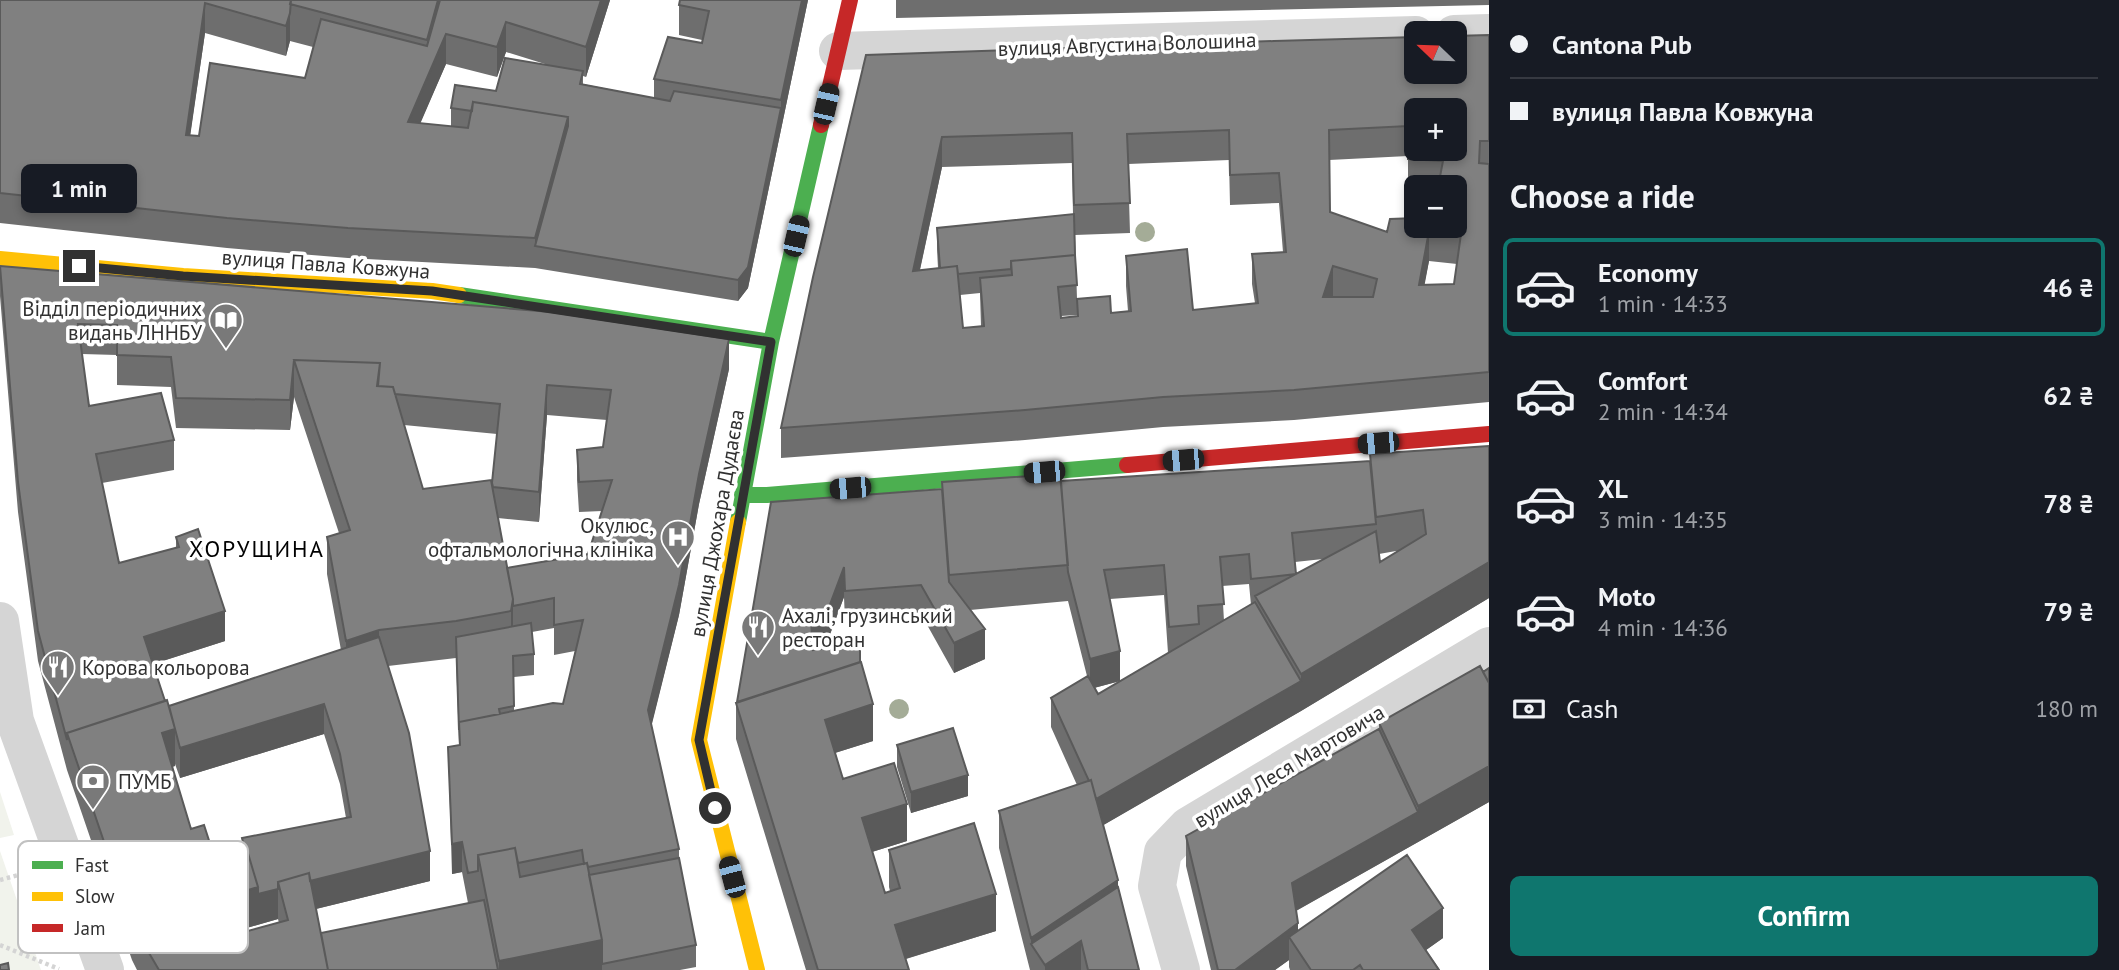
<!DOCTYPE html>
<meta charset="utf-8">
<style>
body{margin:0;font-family:"PT Sans",sans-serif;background:#20242c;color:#f1f3f6;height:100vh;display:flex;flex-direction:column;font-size:26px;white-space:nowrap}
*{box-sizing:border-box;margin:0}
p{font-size:23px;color:#9ea1a6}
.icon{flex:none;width:38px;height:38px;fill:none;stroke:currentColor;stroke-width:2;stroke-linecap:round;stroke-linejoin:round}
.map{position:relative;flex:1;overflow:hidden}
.details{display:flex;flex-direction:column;background:#171b24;width:630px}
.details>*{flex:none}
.banner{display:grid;align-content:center;height:154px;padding:0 21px;background:#171b24}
.needle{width:46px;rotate:293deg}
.controls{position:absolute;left:1404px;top:21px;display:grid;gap:14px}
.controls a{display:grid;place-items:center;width:63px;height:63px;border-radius:10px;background:#171b24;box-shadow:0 4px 10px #0003;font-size:35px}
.end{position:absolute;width:32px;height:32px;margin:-16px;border:9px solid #313131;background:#fff;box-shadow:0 0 0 4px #fff}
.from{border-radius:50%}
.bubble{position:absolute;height:49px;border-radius:10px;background:#171b24;box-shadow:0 4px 10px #0003;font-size:23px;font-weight:600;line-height:49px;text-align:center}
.car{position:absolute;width:21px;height:42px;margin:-21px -10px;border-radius:9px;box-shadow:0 0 5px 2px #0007;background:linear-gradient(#222 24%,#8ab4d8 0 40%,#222 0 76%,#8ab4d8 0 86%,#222 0)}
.banner b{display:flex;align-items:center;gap:24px;height:66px;font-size:26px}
.banner b+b{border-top:2px solid #363941}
.banner i{width:18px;height:18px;background:#f1f3f6}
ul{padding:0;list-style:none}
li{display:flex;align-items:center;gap:21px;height:98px;margin:0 14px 10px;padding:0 7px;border:4px solid transparent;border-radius:10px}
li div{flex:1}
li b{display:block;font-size:26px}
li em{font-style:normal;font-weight:600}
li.active{border-color:#0f766e}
li>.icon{width:63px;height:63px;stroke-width:1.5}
h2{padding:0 21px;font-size:32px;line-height:84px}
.pay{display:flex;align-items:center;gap:18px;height:77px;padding:0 21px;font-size:26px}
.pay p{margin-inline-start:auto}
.cta{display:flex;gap:14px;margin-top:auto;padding:14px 21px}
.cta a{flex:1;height:80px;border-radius:10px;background:#0f766e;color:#fff;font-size:28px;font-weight:600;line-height:80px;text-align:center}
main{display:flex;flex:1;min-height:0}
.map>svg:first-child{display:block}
.green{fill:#f1f3ec}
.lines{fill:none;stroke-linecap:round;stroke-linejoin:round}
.path{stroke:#d4d4d4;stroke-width:4.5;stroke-dasharray:3.5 3.5;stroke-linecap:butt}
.street{stroke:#d5d5d5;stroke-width:38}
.fast{stroke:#4caf50;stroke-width:16}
.slow{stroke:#ffc107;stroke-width:16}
.jam{stroke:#c62828;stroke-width:16}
.tree{fill:#a4ac97}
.wall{fill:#6e6e6e;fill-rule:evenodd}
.shaded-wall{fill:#5a5a5a}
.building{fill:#808080;stroke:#5a5a5a;stroke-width:2;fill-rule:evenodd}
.route{stroke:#313131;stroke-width:9}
.labels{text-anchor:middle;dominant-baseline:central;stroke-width:7;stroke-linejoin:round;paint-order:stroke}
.street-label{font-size:21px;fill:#313131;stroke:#fff}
.poi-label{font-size:21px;fill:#313131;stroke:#fff;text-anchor:start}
.neighbourhood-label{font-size:23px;letter-spacing:2px;fill:#000;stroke:#fff}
.key{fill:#fff;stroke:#c1c1c1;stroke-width:2}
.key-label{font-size:19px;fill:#313131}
</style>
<main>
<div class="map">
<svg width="1489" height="970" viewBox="0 0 1489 970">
<rect width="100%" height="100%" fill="#fff"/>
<!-- green -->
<path class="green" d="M0 792 14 835 0 838Z
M0 851 41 970H0Z"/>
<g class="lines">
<!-- path -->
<path class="path" d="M0 880 26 873
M0 945 59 969"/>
<!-- street -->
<path class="street" d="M1454 34 1489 33
M838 51 1416 35
M0 621 15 721 105 970
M1181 970 1157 886 1163 852 1188 826 1489 646"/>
<!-- fast -->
<path class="fast" d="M459 295 771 342
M742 495H767L1127 465
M738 522 771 342 821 125"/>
<!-- slow -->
<path class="slow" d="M0 259 183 276 432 291 459 295
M738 522 699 740 757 970"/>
<!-- jam -->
<path class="jam" d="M821 125 850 0
M1127 465 1489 434"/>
</g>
<!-- trees -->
<g class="tree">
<circle cx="1145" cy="232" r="10"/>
<circle cx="899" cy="709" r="10"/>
</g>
<!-- wall -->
<path class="wall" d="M0 0H610L586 77 583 76V84L654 98V79L702 43V40L679 35V5L680 0H808L748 288 738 301 535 268 348 258 227 248 0 223ZM205 33 286 56 290 41 313 47 305 78 199 136 190 135ZM506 52 545 64 496 91 451 108V127L420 123 446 64 497 77Z
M896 0H1489V5L896 18Z
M1489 35V402L1294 420 1163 427 1025 440 781 458V428L866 55ZM1408 156V189L1416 190V187H1454V226L1387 232 1330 212 1329 160ZM1229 160 1230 205 1279 203 1283 252 1252 254V284L1255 303 1193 310 1126 256V286L1128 311 1111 313 1077 299 1075 235 1130 233 1128 164ZM1072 163 1073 214 937 228V249L938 268 920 270 942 167ZM1429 261 1457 264 1454 284 1424 285ZM980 293 981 326 963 328 960 295ZM1077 315V316L1061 318V316Z
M0 266 729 369 699 504 679 615 651 726 679 849V858L696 945V967L680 970H137L132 960 67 770 38 661 18 512 0 296ZM82 354 117 355V385L171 387 176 428 290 430 294 397 339 533 327 537V574L341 650 169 706 165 701 153 664 225 641 176 537V548L119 563 102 483 174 470V440L89 406ZM547 415 607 420 603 447 577 450V480L579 512 602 511 588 554 507 568 498 518 539 522ZM404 425 497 434 492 483 423 489ZM554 628V655L575 651 563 704 514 711V677L534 675V654L532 632ZM456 658 459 745 448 747 452 874 462 872 468 903 321 933 316 909 430 881 388 666ZM324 734 340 784 346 818 242 838V851L215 859 191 829 172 767 175 766V764L180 778ZM278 919 279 923 237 934 236 931Z
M1489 446V598L1301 711 1103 825 1139 970H1030L999 848V811L1077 785 1051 727V698L1087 676 1068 601 970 610 985 659 954 673 921 614 845 621 844 597 829 637 813 649V650L860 662 873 741 835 753 843 779 907 841 872 852 885 893 890 891 889 887V850L996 931 906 959 909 970H806L736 739V703L737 702 771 502 1370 461V454ZM1396 551H1399L1380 562 1379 554ZM1323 559 1296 574 1295 562ZM1249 584 1251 605 1224 621 1222 586ZM1164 595 1168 653 1120 681 1110 599ZM1120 681 1098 694 1094 688Z
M1489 668V802L1296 911 1298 931 1443 938 1426 950 1440 970H1290L1289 967V960L1275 970H1211L1186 866V836L1379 729V723Z
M897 745 968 796 911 813 897 767Z"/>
<!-- shaded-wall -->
<path class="shaded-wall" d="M438 0H448L427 76V40Z
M601 0H610L586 77V47Z
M802 0H808L748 288 738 301V280L781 108V100Z
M205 3V33L186 165V135Z
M290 13V41L286 56V26Z
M506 22V52L497 77V47Z
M446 34V64L408 152V122Z
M568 117V147L535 246V238Z
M942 137V167L913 301V271Z
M1429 231V261L1419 315V285Z
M1333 266V296L1323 326V297Z
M729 339V369L699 504 679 615 648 740V710L699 474Z
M294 367V397L290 430V400Z
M547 385V415L539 522V492Z
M1489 562V598L1301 711V674Z
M844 567V597L829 637 811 651V621Z
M513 599V636L511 648V611Z
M225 611V641L144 667V637Z
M985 629V659L954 673V643Z
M379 630V667L346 678V641Z
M1120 651V681L1090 689V659Z
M1301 681V711L1095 830V800Z
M324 704V734L180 778V748Z
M873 704V741L825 756V720Z
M175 729V766L162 769 69 739Z
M1489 766V802L1292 913V883L1418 812V806Z
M968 775V796L911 813V792Z
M907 804V841L862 855V818Z
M462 842V872L452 874V844Z
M430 851V881L287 916 279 888Z
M1118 880V917L1031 944V938Z
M258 887 278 889V919L226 934V897Z
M996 894V931L895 962V925Z
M1443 908V938L1412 960V930Z
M1298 923V951L1289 937V960L1275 970H1235Z
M602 940V970H499V961Z
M1081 941V970H1045V965Z"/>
<!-- building -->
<path class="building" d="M0 0H291L290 13 286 26 205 3 186 135 199 136 210 63 305 78 321 19 427 46 440 0H601L586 47 506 22 497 47 446 34 408 122 468 128 473 102 568 117 535 238 348 228 227 218 0 193Z
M291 0H438L427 40 290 4Z
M680 0H802L781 100 654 79 668 37 702 43 709 11 679 5Z
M1489 35V141H1480L1479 163 1489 164V372L1294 390 1163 397 1025 410 781 428 813 277 866 55 1274 41 1416 37V72H1454V36ZM1416 110H1454V149H1416ZM1408 126V159L1443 161 1438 187H1454V226H1416V218L1390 219 1387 232 1330 212 1329 130ZM1229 130 1230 175 1279 173 1286 252 1252 254 1258 303 1193 310 1187 249 1126 256 1131 311 1111 313 1110 296 1077 299 1078 316 1061 318 1058 287 1077 285 1075 255 1011 261 1012 275 980 278 984 326 963 328 957 266 913 271 942 137 1072 133 1074 205 1130 203 1127 134ZM1429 231 1461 234 1454 284 1419 285ZM1333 266 1377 279 1373 297H1323Z
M505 58 583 71 580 84 670 101 674 91 781 108 748 267 738 280 535 246 568 126V117L473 102 472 111 451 108 455 85 496 91Z
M1074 214 1075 255 1011 261V269L958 274 957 266 940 268 937 228Z
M0 266 551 312 729 339 699 474 679 585 648 710 679 849 588 867 587 863 584 864 582 850 518 863 515 848 478 855V871L468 873 462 842 452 844 448 747 460 745 459 722 553 703 563 704 583 620 554 625V598L513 606V599L507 568 588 554 612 480 579 482 577 450 603 447 611 390 547 385 539 492 493 487 492 483 500 404 395 394 393 387 378 386 380 363 294 360 290 400 176 398 171 357 117 355V325L78 324 89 406 161 393 174 440 96 454 119 563 179 547 176 537 198 529 225 611 144 637 165 701 67 733V740L38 631 18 482Z
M294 360 380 363 377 386 393 387 423 489 491 480 513 599 511 611 456 621 379 630 346 641 327 537 350 530Z
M1489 446V562L1301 674 1255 596 1376 531 1380 562 1426 534 1423 510 1376 517 1370 454Z
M1370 461 1376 524 1292 533 1296 574 1251 579 1249 554 1220 557 1224 604 1198 606 1199 624 1169 627 1164 565 1104 570 1120 651 1090 659 1068 572 1061 481Z
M1060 474 1068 565 949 575 942 482Z
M942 489 949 582 985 629 954 643 921 585 845 591 844 567 829 607 811 621 813 650 860 643V662L737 702 771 502Z
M1255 602 1301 681 1096 799 1091 780 1089 781 1051 698 1088 676 1098 694Z
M531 623 534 654 513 656 514 706 499 709 500 714 459 722V730L456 637Z
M379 637 409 733 430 851 310 881 309 873 278 882V889L258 894V887L247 850H245L242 838 351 817 340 754 324 704 180 748 169 706Z
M861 662 873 704 825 720 843 779 894 763 907 804 862 818 885 893 900 888 889 850 974 823 996 894 895 925 909 970H818L736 703Z
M1480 666 1489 683V766L1418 806 1379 723Z
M1489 668V683L1483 672Z
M167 700 175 729 162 733 191 829 204 825 215 859 247 850 258 887 226 897 237 934 288 920 278 882 309 873 328 970H159L132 924 67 733Z
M953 728 968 775 911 792 897 745Z
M1379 729 1418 812 1292 883 1298 923 1235 970H1218L1186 836Z
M1091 780 1118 880 1031 938 999 811Z
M515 848 520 877 587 863 602 940 499 961 478 855Z
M1407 855 1443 908 1412 930 1439 970H1363L1360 965 1353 970H1311L1289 937Z
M679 858 696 945 602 964V940L589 875Z
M1118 887 1139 970H1088L1081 941 1045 965 1031 944Z
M484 900 498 970H328L321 933Z
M8 963 9 970H0V965Z"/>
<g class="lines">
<!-- route -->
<path class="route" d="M79 266 183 276 432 291 771 342 699 740 715 808"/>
</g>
<!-- icons -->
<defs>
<g id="library-pin" transform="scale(1.75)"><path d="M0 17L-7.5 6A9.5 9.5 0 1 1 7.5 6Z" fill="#797979" stroke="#fff"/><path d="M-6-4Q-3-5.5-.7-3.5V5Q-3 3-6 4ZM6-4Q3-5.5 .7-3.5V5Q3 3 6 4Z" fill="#fff"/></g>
<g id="hospital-pin" transform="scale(1.75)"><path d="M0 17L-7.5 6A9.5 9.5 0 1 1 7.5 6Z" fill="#797979" stroke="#fff"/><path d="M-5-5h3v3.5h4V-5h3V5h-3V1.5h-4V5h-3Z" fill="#fff"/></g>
<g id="restaurant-pin" transform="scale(1.75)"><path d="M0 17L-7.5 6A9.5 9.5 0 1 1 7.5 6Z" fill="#797979" stroke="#fff"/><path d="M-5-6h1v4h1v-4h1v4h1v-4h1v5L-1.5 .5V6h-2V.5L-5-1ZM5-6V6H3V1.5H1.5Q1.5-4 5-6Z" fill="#fff"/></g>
<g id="bank-pin" transform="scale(1.75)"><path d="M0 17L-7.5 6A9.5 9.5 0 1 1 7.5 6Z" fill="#797979" stroke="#fff"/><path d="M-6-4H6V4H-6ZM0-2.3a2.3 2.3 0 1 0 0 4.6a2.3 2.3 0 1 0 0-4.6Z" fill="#fff"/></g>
</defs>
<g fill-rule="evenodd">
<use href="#library-pin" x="226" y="320"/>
<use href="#hospital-pin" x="678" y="537"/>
<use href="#restaurant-pin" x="758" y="627"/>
<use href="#restaurant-pin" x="58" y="667"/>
<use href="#bank-pin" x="93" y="781"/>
</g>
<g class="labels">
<!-- street labels -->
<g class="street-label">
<text transform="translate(1127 44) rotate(-2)">вулиця Августина Волошина</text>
<text transform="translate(326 264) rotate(4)">вулиця Павла Ковжуна</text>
<text transform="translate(717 523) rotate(-80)">вулиця Джохара Дудаєва</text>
<text transform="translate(1289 766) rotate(-31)">вулиця Леся Мартовича</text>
</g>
<!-- poi labels -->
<g class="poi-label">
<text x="202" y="308" text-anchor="end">Відділ періодичних<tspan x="202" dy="24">видань ЛННБУ</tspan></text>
<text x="654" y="525" text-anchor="end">Окулюс,<tspan x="654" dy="24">офтальмологічна клініка</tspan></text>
<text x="782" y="615">Ахалі, грузинський<tspan x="782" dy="24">ресторан</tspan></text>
<text x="82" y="667">Корова кольорова</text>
<text x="118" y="781">ПУМБ</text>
</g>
<!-- neighbourhood labels -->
<g class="neighbourhood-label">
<text x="257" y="548">ХОРУЩИНА</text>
</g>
</g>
<!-- legend -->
<rect x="18" y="841" width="230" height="112" rx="10" class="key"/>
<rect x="32" y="861" width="31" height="8" fill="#4caf50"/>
<rect x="32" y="892" width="31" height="9" fill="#ffc107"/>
<rect x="32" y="924" width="31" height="8" fill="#c62828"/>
<g class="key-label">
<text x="75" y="872">Fast</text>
<text x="75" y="903">Slow</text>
<text x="75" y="935">Jam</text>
</g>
</svg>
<div class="controls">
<a><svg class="needle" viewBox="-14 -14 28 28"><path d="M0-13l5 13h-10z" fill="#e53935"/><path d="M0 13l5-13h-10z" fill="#9ea1a6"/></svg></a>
<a>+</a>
<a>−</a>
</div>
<i class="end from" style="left:715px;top:808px"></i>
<i class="end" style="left:79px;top:266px"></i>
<div class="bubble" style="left:21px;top:164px;width:116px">1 min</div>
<i class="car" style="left:826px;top:104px;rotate:13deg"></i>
<i class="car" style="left:796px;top:236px;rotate:13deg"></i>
<i class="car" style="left:1378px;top:443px;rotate:265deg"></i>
<i class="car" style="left:1183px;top:460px;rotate:265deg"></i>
<i class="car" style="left:1044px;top:472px;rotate:265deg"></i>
<i class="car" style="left:850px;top:488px;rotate:265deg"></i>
<i class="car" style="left:732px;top:877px;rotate:345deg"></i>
</div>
<section class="details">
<div class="banner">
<b><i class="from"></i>Cantona Pub</b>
<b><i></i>вулиця Павла Ковжуна</b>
</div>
<h2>Choose a ride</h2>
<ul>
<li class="active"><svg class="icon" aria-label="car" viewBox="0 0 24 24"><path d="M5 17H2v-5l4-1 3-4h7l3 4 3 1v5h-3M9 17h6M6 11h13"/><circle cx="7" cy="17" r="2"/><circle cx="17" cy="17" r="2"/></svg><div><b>Economy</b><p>1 min · 14:33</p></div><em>46 ₴</em></li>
<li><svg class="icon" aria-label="car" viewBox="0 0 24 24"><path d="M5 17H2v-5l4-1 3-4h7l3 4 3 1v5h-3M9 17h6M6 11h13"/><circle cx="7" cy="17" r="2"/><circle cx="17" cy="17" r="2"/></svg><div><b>Comfort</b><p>2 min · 14:34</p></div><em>62 ₴</em></li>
<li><svg class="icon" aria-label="car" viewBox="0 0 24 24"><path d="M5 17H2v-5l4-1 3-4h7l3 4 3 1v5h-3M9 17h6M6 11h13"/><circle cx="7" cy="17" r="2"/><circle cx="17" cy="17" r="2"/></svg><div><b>XL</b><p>3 min · 14:35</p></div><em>78 ₴</em></li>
<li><svg class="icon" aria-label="car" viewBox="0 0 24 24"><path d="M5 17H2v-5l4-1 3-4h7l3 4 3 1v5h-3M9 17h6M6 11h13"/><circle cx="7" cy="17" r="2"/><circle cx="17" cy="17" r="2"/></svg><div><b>Moto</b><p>4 min · 14:36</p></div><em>79 ₴</em></li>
</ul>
<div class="pay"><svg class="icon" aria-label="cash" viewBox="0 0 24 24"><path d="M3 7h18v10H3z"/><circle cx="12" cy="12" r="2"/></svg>Cash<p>180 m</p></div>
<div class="cta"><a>Confirm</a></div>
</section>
</main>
